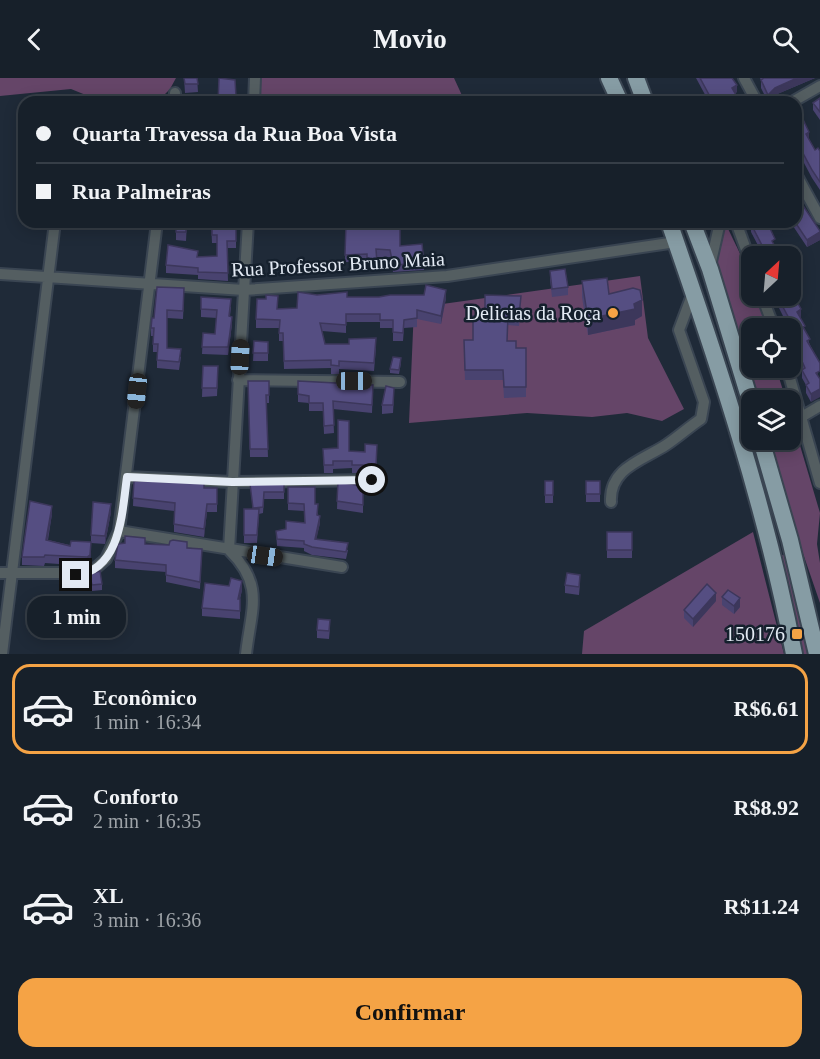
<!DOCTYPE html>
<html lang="pt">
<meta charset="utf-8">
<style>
body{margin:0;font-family:Georgia,serif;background:#242d36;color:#f1f3f6;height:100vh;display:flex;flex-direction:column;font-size:22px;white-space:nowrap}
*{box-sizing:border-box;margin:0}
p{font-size:20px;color:#9ea3a8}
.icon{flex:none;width:33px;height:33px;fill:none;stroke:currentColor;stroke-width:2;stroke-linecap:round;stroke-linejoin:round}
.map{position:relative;height:576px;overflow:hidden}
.side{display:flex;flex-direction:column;background:#17202a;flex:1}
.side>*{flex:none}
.guide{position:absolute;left:18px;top:18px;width:784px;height:132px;border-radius:18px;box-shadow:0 3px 15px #0003,0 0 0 2px #363e47;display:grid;align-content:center;height:132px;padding:0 18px;background:#17202a}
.needle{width:39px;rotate:26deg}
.controls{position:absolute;left:741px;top:168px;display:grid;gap:12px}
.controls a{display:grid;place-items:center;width:60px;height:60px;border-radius:12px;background:#17202a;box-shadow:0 3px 15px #0003,0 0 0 2px #363e47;font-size:30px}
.end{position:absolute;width:27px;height:27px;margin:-14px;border:8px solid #e3eaf4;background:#111;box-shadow:0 0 0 3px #111}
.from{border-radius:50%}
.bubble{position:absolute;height:42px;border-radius:18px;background:#17202a;box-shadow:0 3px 15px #0003,0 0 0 2px #363e47;font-size:20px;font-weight:600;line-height:42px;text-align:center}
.car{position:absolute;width:18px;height:36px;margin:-18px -9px;border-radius:8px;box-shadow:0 0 4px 2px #0007;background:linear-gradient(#222 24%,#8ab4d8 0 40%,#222 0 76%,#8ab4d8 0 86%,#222 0)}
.guide b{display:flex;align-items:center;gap:21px;height:57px;font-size:22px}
.guide b+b{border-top:2px solid #363e47}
.guide i{width:15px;height:15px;background:#f1f3f6}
ul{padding:10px 0 0;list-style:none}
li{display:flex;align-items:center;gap:18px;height:90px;margin:0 12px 9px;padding:0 6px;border:3px solid transparent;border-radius:18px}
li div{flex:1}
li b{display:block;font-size:22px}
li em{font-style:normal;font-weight:600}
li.current{border-color:#f5a345}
li>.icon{width:54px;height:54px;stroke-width:1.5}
.action{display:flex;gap:12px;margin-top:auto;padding:12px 18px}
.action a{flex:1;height:69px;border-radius:18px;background:#f5a345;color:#111;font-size:24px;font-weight:600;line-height:69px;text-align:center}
header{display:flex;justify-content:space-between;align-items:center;height:78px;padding:0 18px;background:#17202a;font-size:27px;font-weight:600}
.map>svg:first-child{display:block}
.green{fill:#654568}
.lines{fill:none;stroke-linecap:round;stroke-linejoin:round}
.minor-casing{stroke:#3a4552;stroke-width:14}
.trunk-casing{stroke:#3a4552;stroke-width:20}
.minor{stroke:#545e61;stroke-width:10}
.trunk{stroke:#869ca4;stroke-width:16}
.wall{fill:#494370}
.shaded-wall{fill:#3c375b}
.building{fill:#554e82;stroke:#3c375b;stroke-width:1.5}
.route{stroke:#e3eaf4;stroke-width:8}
.poi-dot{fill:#f5a345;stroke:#15202d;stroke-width:2}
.labels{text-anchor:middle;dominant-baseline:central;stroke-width:5;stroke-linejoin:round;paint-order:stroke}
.street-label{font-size:20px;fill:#e3eaf4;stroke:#15202d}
.poi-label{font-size:20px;fill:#e3eaf4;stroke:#15202d;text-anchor:end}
</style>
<header><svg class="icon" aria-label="back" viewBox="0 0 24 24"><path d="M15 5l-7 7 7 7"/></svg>Movio<svg class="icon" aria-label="search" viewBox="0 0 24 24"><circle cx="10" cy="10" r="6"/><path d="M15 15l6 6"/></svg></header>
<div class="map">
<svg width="820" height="576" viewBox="0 0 820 576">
<rect width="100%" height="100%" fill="#1f2a38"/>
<!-- green -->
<path class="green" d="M0 0H176L170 11 157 24H103L71 11 0 18Z
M255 0H454L465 24H254Z
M725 144C735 167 751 192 752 218H756L767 250H752V290H776L786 322H752L710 191Z
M640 198 648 260 684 331 662 343 627 335 592 339 527 335 409 345 414 230Z
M791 337 820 435 817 466 820 485V525L764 362H790Z
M753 454 784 576H582L584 553Z
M781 477 801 478 817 576H803Z"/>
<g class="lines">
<!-- minor casing -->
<g class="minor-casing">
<path id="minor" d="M744 0 757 24
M174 24 175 15
M254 24 255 0
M792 24 820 8
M796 96 820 140
M736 144 752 188
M710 188 720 144
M0 196 244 212 447 198 676 164
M762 218 774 250
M787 290 820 405
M238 302 400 304
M803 338 820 328
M127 399 232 404 372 402
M611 424C609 390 643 382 666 367 678 359 689 349 701 341L704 324 679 252 694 212
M119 453 342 489
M0 495H90L106 481 119 453 157 144
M2 576 55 144
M246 576C251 531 265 507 229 472L248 144"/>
</g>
<!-- trunk casing -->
<g class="trunk-casing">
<path id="trunk" d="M609 0 620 24
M636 0 645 24
M669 144C718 285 766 429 794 576
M692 144 710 191 752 329
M761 362 790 462 817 576"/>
</g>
<!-- minor -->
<use href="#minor" class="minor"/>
<!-- trunk -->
<use href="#trunk" class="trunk"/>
</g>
<!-- wall -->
<path class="wall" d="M184 0H197L198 14 185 15Z
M696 0H732L737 14 735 15 740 24H709Z
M760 0H815L775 17 768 24 761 10V2Z
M820 20V42L813 32V25Z
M796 30 809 62 815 72 820 73V112L812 100 796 70Z
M796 117 820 153V162L807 169 793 148V144H796Z
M176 144H187L186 163 176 162Z
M211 144 232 150H236V170H227L228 203 198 201V197L166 195V187L198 179 217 178V165H212Z
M367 144H395L400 168 424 185V192L393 194 390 179H376L377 192 367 193V184H345L346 145 367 146Z
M751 146 775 168 780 178H762V175L751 154Z
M550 193 568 209V217L552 219 550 201Z
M582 203 609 216 642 238 635 242V247L588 257 582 219Z
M791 212 810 267 820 285 811 324 806 315V307L802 300V292L790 264V250H787V246L777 226V220L776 218H790Z
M317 217 347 219 446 220 441 246 417 241V249L404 250 403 263H393V250H380V244H346V255L322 253 325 266 376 269 374 293 339 291V296H331V290L284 291 283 263H279V250H256V241L277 231 297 230Z
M184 218 183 241 167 240V270L181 279 179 292 157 290V274H153V258H151V250L154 240Z
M201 219 231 229 230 238 232 246 228 277 202 276 203 255 215 256 217 240 201 239Z
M521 229 519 248 508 247 507 263 516 270H526V319L504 320 503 302H465L464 272 473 262 485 238Z
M254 263 268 264V283H253Z
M401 285 399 296 390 295V291Z
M203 288 218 296 217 318 202 319Z
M248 303H269V325H266L268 379H250Z
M298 303 373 307 372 335 333 331 334 355 324 356 323 333H309V325L298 324Z
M394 318 393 335 382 336V327Z
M377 367 376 395H352V390L333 391V395H324L323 371 365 374Z
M134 403 217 410V434H207L204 459 174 454V433L133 428Z
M545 403H553V425H545Z
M586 403H600V424H586Z
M284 404V421H264L263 435 259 436 257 465H244V431H253L250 406Z
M338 404 363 427V435L337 431Z
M288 409 315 426 318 433V437L320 445 316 461 348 472 346 481 312 477 304 473V470L277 468 276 453 286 451 305 444 304 433 288 432Z
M111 434 105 466 91 465V457Z
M52 436 48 462 91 472 90 485 87 488 45 485 44 488 22 487V479Z
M607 454H632V480H607Z
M145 466 202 471 200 511 166 504V494L115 490V482Z
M71 496 102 506V512L92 513 91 509H71Z
M580 505 579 517 565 515V507Z
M242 512 240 521V541L202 538V530Z
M722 519 740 529 734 536 722 527Z
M716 523 693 549 684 540V532Z
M330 550 329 561 317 560V552Z"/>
<!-- shaded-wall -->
<path class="shaded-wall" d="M797 0H815L775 17 768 24V17L775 10Z
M737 7V14L732 17V10Z
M809 54V62L806 64V56Z
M820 154V162L807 169V162Z
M446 212V220L441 246V238Z
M642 222V238L635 242V247L588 257V241L634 226Z
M801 231V240L797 234Z
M232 239V246L228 277V269Z
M820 311V319L811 324V316Z
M111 426V434L105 466V458Z
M207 426V434L204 459V451Z
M52 428V436L46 470V462Z
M320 438V445L315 468V461Z
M91 464 90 485 87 488V479Z
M242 503V512L238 529V521Z
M716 515V523L693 549V541Z
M740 520V529L734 536V528Z"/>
<!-- building -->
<path class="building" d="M184 0H197L198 6H185Z
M219 0 235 2 236 18H239V24H218Z
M700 0H732L737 7 732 10 740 24H713Z
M764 0H797L775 10 768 17 761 2Z
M181 19 197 20V24H181Z
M820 20V34L813 25Z
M797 29 809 54 806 56 815 72 818 70 820 73V104L812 92 796 62Z
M796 117 820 153V154L807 162 795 144H796V138H798L796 135Z
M176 144H186V154H176Z
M212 144H232V150H236V163H227L228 195 198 194V190L166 187 168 167 198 173 197 179 217 178V157H212Z
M368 144H395V146H400V168L422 166 424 185 393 187 390 172 376 171 377 185H367V176L345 177 346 145 368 146Z
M756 144H767L775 161 772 163 780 178H763L762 175 765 173 751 146Z
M565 191 568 209 552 211 550 193Z
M607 200 609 216 633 210 640 212 642 222 634 226 635 231 588 241 582 203Z
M426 207 446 212 441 238 417 232V240L404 242 403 255 393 254V242H380V236H346V247L320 245 325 266H349V261L376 260 374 285 339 283V288L331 287V282L284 283 283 255H279L280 242 256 241 257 221H266V217L278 218 277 231 297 230 298 214 317 217 347 214V219H379L390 217H424Z
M157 209 184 210 183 233 167 232V270L181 271 179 284 157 282 158 266H153L154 250H151L152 240H154Z
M790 211 801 231 797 234 805 248 803 249 810 261 807 263 820 285V293L816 295 820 301V311L811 316 806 307 809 305 802 292 805 290 790 256V250H788L787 247 791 244 777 218H790Z
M485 217 521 218 519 238 508 237 507 263H516V270H526V309H504L503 292H465L464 262H473V238H485Z
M201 219 231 221 229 238 232 239 228 269H202L203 255 215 256 217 232 201 231Z
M254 263 268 264V275H253Z
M393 279 401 280 399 292 390 291Z
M203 288H218L217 310H202Z
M248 303H269V317H266L268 371H250Z
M298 303 373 307 372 327 333 323 334 347 324 348 323 325H309V318L298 316Z
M386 308 394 310 393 327H382Z
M338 342 349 343V373L365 374V366L377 367 376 387H352V383H333V387H324L323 371 338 370Z
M134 403 204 404V410H217V426H207L204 451 174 446 175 425 133 420Z
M545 403H553V417H545Z
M586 403H600V416H586Z
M284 404V414H264L263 429 253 430 250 406Z
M338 404 363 408V427L337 423Z
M288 409H315V426H318L317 437 320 438 315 461 348 465 346 474 312 469 304 466V463L277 461 276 453 286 451V443L305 445 304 426 288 425Z
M30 423 52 428 46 462 70 468 71 463 91 464 90 477 87 479 45 477 44 479H22Z
M93 424 111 426 105 458 91 457Z
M244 431H259L257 457H244Z
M607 454H632V472H607Z
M125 458 145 460V466L169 467 170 463 173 462 187 464V470L202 471 200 504 166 497V487L115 482 118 466 125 465Z
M100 493 102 506 92 507 91 503 71 502V496H90Z
M567 495 580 497 579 509 565 507Z
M231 500 242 503 238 521H240V533L202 530 205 505 229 508Z
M707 506 716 515 693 541 684 532Z
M728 512 740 520 734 528 722 519Z
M318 541 330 542 329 553 317 552Z"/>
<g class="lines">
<!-- route -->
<path class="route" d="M76 497C121 492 122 434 127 399L232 404 372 402"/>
</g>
<!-- markers -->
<g class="poi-dot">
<circle cx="613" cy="235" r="6"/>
<rect x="791" y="550" width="12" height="12" rx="3"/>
</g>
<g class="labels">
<!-- street labels -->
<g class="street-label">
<text transform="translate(338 186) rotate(-3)">Rua Professor Bruno Maia</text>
</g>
<!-- poi labels -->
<g class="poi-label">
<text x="601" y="235">Delicias da Roça</text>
<text x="785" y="556">150176</text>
</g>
</g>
</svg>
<div class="controls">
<a><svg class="needle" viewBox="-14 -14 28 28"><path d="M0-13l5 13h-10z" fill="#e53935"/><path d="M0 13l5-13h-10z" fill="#9ea3a8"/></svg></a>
<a><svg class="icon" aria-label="locate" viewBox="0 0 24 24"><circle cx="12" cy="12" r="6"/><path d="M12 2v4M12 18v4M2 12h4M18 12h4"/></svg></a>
<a><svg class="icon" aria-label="layers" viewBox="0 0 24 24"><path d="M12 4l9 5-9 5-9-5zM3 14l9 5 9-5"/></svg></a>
</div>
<i class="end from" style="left:372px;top:402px"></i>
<i class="end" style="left:76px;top:497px"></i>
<div class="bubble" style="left:27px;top:518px;width:99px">1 min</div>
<i class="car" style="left:240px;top:279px;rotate:3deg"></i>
<i class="car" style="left:354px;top:303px;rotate:90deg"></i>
<i class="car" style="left:137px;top:313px;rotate:186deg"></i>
<i class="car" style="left:265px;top:478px;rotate:98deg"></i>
<div class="guide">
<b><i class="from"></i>Quarta Travessa da Rua Boa Vista</b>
<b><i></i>Rua Palmeiras</b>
</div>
</div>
<section class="side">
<ul>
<li class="current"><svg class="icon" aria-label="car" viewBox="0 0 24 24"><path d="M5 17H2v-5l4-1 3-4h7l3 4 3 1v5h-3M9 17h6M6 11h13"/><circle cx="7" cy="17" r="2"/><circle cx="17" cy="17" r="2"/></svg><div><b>Econômico</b><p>1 min · 16:34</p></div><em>R$6.61</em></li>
<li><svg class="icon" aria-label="car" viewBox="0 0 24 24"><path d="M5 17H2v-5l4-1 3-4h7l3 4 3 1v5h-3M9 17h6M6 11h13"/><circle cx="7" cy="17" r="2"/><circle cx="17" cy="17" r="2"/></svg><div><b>Conforto</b><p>2 min · 16:35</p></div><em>R$8.92</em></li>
<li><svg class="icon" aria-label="car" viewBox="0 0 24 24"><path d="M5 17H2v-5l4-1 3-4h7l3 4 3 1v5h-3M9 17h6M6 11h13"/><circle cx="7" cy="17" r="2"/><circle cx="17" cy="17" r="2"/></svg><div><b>XL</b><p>3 min · 16:36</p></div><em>R$11.24</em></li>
</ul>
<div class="action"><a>Confirmar</a></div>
</section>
